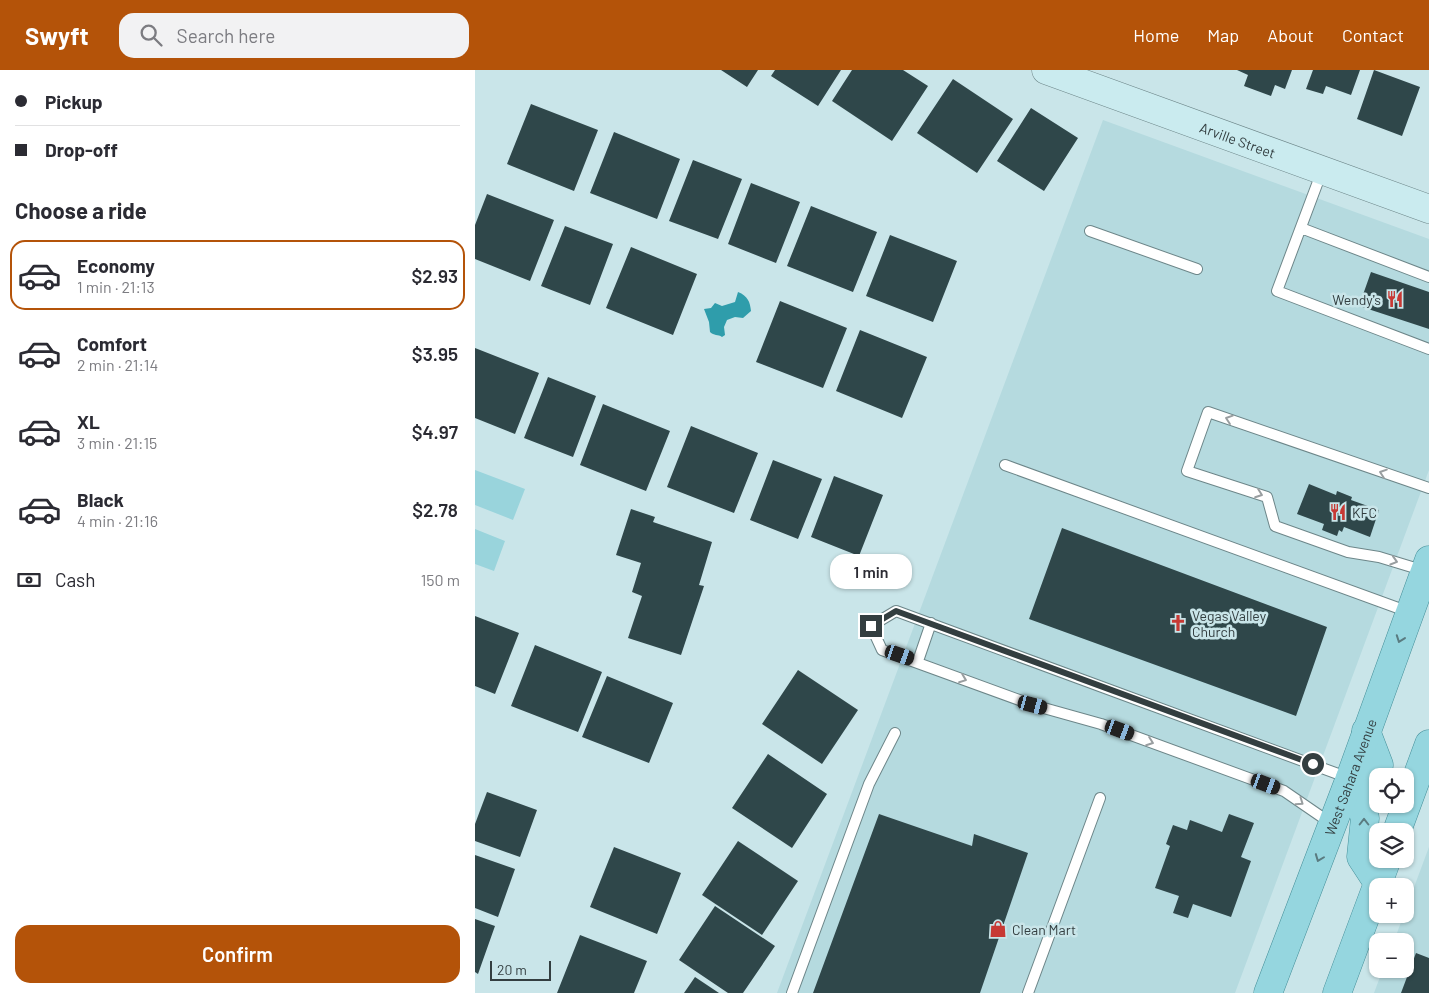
<!DOCTYPE html>
<meta charset="utf-8">
<style>
body{margin:0;font-family:Barlow,sans-serif;background:#f2f2f3;color:#2b2b33;height:100vh;display:flex;flex-direction:column;font-size:19px;white-space:nowrap}
*{box-sizing:border-box;margin:0}
p{font-size:16px;color:#7c7c81}
.icon{flex:none;width:28px;height:28px;fill:none;stroke:currentColor;stroke-width:2;stroke-linecap:round;stroke-linejoin:round}
.map{position:relative;flex:1;overflow:hidden}
.panel{display:flex;flex-direction:column;background:#fff;width:475px}
.panel>*{flex:none}
.hud{display:grid;align-content:center;height:110px;padding:0 15px;background:#fff}
.fabs{position:absolute;left:894px;top:698px;display:grid;gap:10px}
.fabs a{display:grid;place-items:center;width:45px;height:45px;border-radius:10px;background:#fff;box-shadow:0 1px 4px #0004;font-size:25px}
.scale{position:absolute;left:15px;bottom:12px;width:61px;box-sizing:border-box;padding-left:5px;border:2px solid #333e40;border-top:0;font-size:14px;line-height:18px;white-space:nowrap;color:#333e40;-webkit-text-stroke:4px #c9e5e9;paint-order:stroke}
.end{position:absolute;width:22px;height:22px;margin:-11px;border:6px solid #333e40;background:#fff;box-shadow:0 0 0 2px #fff}
.from{border-radius:50%}
.bubble{position:absolute;height:35px;border-radius:15px;background:#fff;box-shadow:0 1px 4px #0004;font-size:16px;font-weight:600;line-height:35px;text-align:center}
.car{position:absolute;width:15px;height:30px;margin:-15px -8px;border-radius:6px;box-shadow:0 0 4px 1px #0007;background:linear-gradient(#222 24%,#8ab4d8 0 40%,#222 0 76%,#8ab4d8 0 86%,#222 0)}
.hud b{display:flex;align-items:center;gap:18px;height:48px;font-size:19px}
.hud b+b{border-top:1px solid #e1e1e2}
.hud i{width:12px;height:12px;background:#2b2b33}
ul{padding:0;list-style:none}
li{display:flex;align-items:center;gap:15px;height:70px;margin:0 10px 8px;padding:0 5px;border:2px solid transparent;border-radius:15px}
li div{flex:1}
li b{display:block;font-size:19px}
li em{font-style:normal;font-weight:600}
li.on{border-color:#b45309}
li>.icon{width:45px;height:45px;stroke-width:1.5}
h2{padding:0 15px;font-size:22px;line-height:60px}
.pay{display:flex;align-items:center;gap:12px;height:55px;padding:0 15px;font-size:19px}
.pay p{margin-inline-start:auto}
.cta{display:flex;gap:10px;margin-top:auto;padding:10px 15px}
.cta a{flex:1;height:58px;border-radius:15px;background:#b45309;color:#fff;font-size:20px;font-weight:600;line-height:58px;text-align:center}
header{display:flex;align-items:center;gap:30px;box-sizing:border-box;height:70px;padding:0 25px;background:#b45309;color:#fff}
header strong{font-size:24px}
nav{display:flex;gap:28px;margin-inline-start:auto;font-size:18px}
.search{width:350px;height:45px;background:#f2f2f3;display:flex;align-items:center;gap:12px;box-sizing:border-box;padding:0 18px;border-radius:15px;color:#7c7c81;font-size:19px}
main{display:flex;flex:1;min-height:0}
.map>svg:first-child{display:block}
.built{fill:#b5dadf}
.green{fill:#99d4dc}
.water{fill:#2f9dab}
.building{fill:#2f474a}
.lines{fill:none;stroke-linecap:round;stroke-linejoin:round}
.lane-casing{stroke:#6d8689;stroke-width:12}
.secondary-casing{stroke:#6d8689;stroke-width:29}
.primary-casing{stroke:#458f99;stroke-width:29}
.lane{stroke:#fff;stroke-width:10}
.secondary{stroke:#caebef;stroke-width:28}
.primary{stroke:#95d6df;stroke-width:28}
.oneway{stroke:#999ea0}
.oneway2{stroke:#5a7b80}
.route{stroke:#333e40;stroke-width:6}
.labels{text-anchor:middle;dominant-baseline:central;stroke-width:5;stroke-linejoin:round;paint-order:stroke}
.street-label{font-size:14px;fill:#333e40;stroke:#c9e5e9}
.poi-label{font-size:14px;fill:#333e40;stroke:#c9e5e9;text-anchor:start}
</style>
<header>
<strong>Swyft</strong>
<div class="search"><svg class="icon" aria-label="search" viewBox="0 0 24 24"><circle cx="10" cy="10" r="6"/><path d="M15 15l6 6"/></svg>Search here</div>
<nav><a>Home</a><a>Map</a><a>About</a><a>Contact</a></nav>
</header>
<main>
<section class="panel">
<div class="hud">
<b><i class="from"></i>Pickup</b>
<b><i></i>Drop-off</b>
</div>
<h2>Choose a ride</h2>
<ul>
<li class="on"><svg class="icon" aria-label="car" viewBox="0 0 24 24"><path d="M5 17H2v-5l4-1 3-4h7l3 4 3 1v5h-3M9 17h6M6 11h13"/><circle cx="7" cy="17" r="2"/><circle cx="17" cy="17" r="2"/></svg><div><b>Economy</b><p>1 min · 21:13</p></div><em>$2.93</em></li>
<li><svg class="icon" aria-label="car" viewBox="0 0 24 24"><path d="M5 17H2v-5l4-1 3-4h7l3 4 3 1v5h-3M9 17h6M6 11h13"/><circle cx="7" cy="17" r="2"/><circle cx="17" cy="17" r="2"/></svg><div><b>Comfort</b><p>2 min · 21:14</p></div><em>$3.95</em></li>
<li><svg class="icon" aria-label="car" viewBox="0 0 24 24"><path d="M5 17H2v-5l4-1 3-4h7l3 4 3 1v5h-3M9 17h6M6 11h13"/><circle cx="7" cy="17" r="2"/><circle cx="17" cy="17" r="2"/></svg><div><b>XL</b><p>3 min · 21:15</p></div><em>$4.97</em></li>
<li><svg class="icon" aria-label="car" viewBox="0 0 24 24"><path d="M5 17H2v-5l4-1 3-4h7l3 4 3 1v5h-3M9 17h6M6 11h13"/><circle cx="7" cy="17" r="2"/><circle cx="17" cy="17" r="2"/></svg><div><b>Black</b><p>4 min · 21:16</p></div><em>$2.78</em></li>
</ul>
<div class="pay"><svg class="icon" aria-label="cash" viewBox="0 0 24 24"><path d="M3 7h18v10H3z"/><circle cx="12" cy="12" r="2"/></svg>Cash<p>150 m</p></div>
<div class="cta"><a>Confirm</a></div>
</section>
<div class="map">
<svg width="954" height="923" viewBox="0 0 954 923">
<rect width="100%" height="100%" fill="#c9e5e9"/>
<!-- built -->
<path class="built" d="M628 50 954 169V400L760 923H302Z
M954 777V923H899L908 899H930V871H919Z"/>
<!-- green -->
<path class="green" d="M0 400 50 419 38 450 0 435Z
M0 459 30 471 19 501 0 494Z"/>
<!-- water -->
<path class="water" d="M263 222C273 226 275 232 276 241L268 248 260 247 252 250 249 257 250 265 247 267C243 264 239 266 235 262L234 252 229 239 236 238 240 233 247 236 260 232Z"/>
<!-- building -->
<path class="building" d="M246 0H283L272 17Z
M300 0H366L343 36 296 6Z
M377 0H428L453 16 417 71 357 31Z
M762 0H817L810 19 800 15 796 26 769 16 773 5Z
M838 0H885L876 25 851 16 848 24 831 19Z
M899 0 945 17 927 66 882 49Z
M478 9 538 49 502 103 442 63Z
M56 34 123 60 99 121 32 94Z
M556 38 603 68 569 121 522 91Z
M139 62 205 89 182 149 115 123Z
M218 90 267 109 243 169 194 151Z
M276 113 325 132 301 193 253 174Z
M12 124 79 150 55 211 0 189V155Z
M336 136 402 162 378 222 312 196Z
M90 156 138 174 115 235 66 216Z
M415 165 482 191 458 252 391 226Z
M156 177 222 204 198 265 131 238Z
M896 202 954 222V259L884 236Z
M305 231 372 258 348 318 281 292Z
M385 260 452 287 427 348 361 321Z
M0 278 64 303 40 364 0 348Z
M73 307 121 326 98 387 49 368Z
M128 334 195 361 171 421 105 395Z
M216 356 283 383 259 443 192 417Z
M298 390 347 409 323 469 275 450Z
M359 406 408 425 384 486 336 467Z
M834 414 861 425 862 421 877 427 876 430 904 440 895 467 869 457 867 462 864 460 862 466 847 460 849 454 822 444Z
M156 439 180 447 178 452 237 472 224 515 229 516 206 585 153 568 167 526 157 522 166 493 141 485Z
M587 458 852 557 821 646 554 549Z
M0 546 44 563 20 624 0 616Z
M60 575 127 602 103 662 36 636Z
M323 600 383 640 347 694 287 654Z
M132 606 198 633 174 693 107 667Z
M293 684 352 724 317 778 257 738Z
M12 722 62 740 45 787 0 771V754Z
M404 744 497 776 499 764 553 783 505 923H338Z
M754 744 779 753 766 787 776 791 756 847 718 834 713 848 698 843 704 826 680 818 695 776 691 774 698 755 712 760 715 750 747 762Z
M263 771 323 811 287 865 227 825Z
M139 777 206 803 182 864 115 837Z
M0 785 40 799 23 847 0 838Z
M240 836 300 876 268 923H253L204 890Z
M0 849 20 856 3 904 0 902Z
M105 865 172 891 159 923H82Z
M941 883 954 888V923H926Z
M220 907 244 923H209Z"/>
<g class="lines">
<!-- lane casing -->
<g class="lane-casing">
<path id="lane" d="M847 101 802 221 954 279
M826 158 954 207
M615 161 722 199
M530 395 934 542
M950 501 904 487 873 482 800 456 792 427 712 401 733 342 954 418
M443 591 456 553
M857 754 809 721 626 654 558 635 407 580 396 556 421 541 874 708
M317 923 394 714 420 663
M553 923 625 728"/>
</g>
<!-- secondary casing -->
<g class="secondary-casing">
<g id="secondary">
<path id="s1" d="M571 0 954 139"/>
</g>
</g>
<!-- primary casing -->
<g class="primary-casing">
<g id="primary">
<path d="M891 661 904 695 901 713 902 723"/>
<path d="M875 708 890 748 886 787 903 813"/>
<path d="M922 761 954 674"/>
<path id="s2" d="M793 923 875 708 954 490"/>
<path d="M862 923 912 789"/>
</g>
</g>
<!-- lane -->
<use href="#lane" class="lane"/>
<!-- secondary -->
<use href="#secondary" class="secondary"/>
<!-- primary -->
<use href="#primary" class="primary"/>
</g>
<!-- one-way arrows -->
<defs><path id="oneway-chevron" d="M-2-3.5L2.5 0L-2 3.5" fill="none" stroke-width="1.6" stroke-linecap="round" stroke-linejoin="round" transform="scale(1.25)"/></defs>
<g class="oneway">
<use href="#oneway-chevron" transform="translate(754 349) rotate(-161)"/>
<use href="#oneway-chevron" transform="translate(908 403) rotate(-161)"/>
<use href="#oneway-chevron" transform="translate(784 424) rotate(20)"/>
<use href="#oneway-chevron" transform="translate(919 491) rotate(17)"/>
<use href="#oneway-chevron" transform="translate(488 609) rotate(21)"/>
<use href="#oneway-chevron" transform="translate(675 672) rotate(20)"/>
<use href="#oneway-chevron" transform="translate(825 732) rotate(35)"/>
</g>
<g class="oneway2">
<use href="#oneway-chevron" transform="translate(925 569) rotate(110)"/>
<use href="#oneway-chevron" transform="translate(889 752) rotate(-90)"/>
<use href="#oneway-chevron" transform="translate(844 788) rotate(111)"/>
</g>
<g class="lines">
<!-- route -->
<path class="route" d="M396 556 421 541 838 694"/>
</g>
<!-- icons -->
<defs>
<g id="restaurant-bare" transform="scale(1.35)"><path d="M-5-6h1v4h1v-4h1v4h1v-4h1v5L-1.5 .5V6h-2V.5L-5-1ZM5-6V6H3V1.5H1.5Q1.5-4 5-6Z" fill="#c73934" stroke="#c9e5e9" stroke-width="2.5" paint-order="stroke"/></g>
<g id="church-bare" transform="scale(1.35)"><path d="M-1.2-6h2.4v3.5h3.3v2.4h-3.3V6h-2.4V-.1h-3.3v-2.4h3.3Z" fill="#c73934" stroke="#c9e5e9" stroke-width="2.5" paint-order="stroke"/></g>
<g id="shop-bare" transform="scale(1.35)"><path d="M-5-2.5h2.3a2.7 3.5 0 0 1 5.4 0H5L5.5 6h-11ZM-1.5-2.5h3a1.5 2.3 0 0 0-3 0Z" fill="#c73934" stroke="#c9e5e9" stroke-width="2.5" paint-order="stroke"/></g>
</defs>
<g fill-rule="evenodd">
<use href="#restaurant-bare" x="920" y="229"/>
<use href="#restaurant-bare" x="863" y="442"/>
<use href="#church-bare" x="703" y="553"/>
<use href="#shop-bare" x="523" y="859"/>
</g>
<g class="labels">
<!-- street labels -->
<g class="street-label">
<text stroke="none"><textPath href="#s1" startOffset="204">Arville Street</textPath></text>
<text stroke="none"><textPath href="#s2" startOffset="231">West Sahara Avenue</textPath></text>
</g>
<!-- poi labels -->
<g class="poi-label">
<text x="906" y="229" text-anchor="end">Wendy's</text>
<text x="877" y="442">KFC</text>
<text x="717" y="545">Vegas Valley<tspan x="717" dy="16">Church</tspan></text>
<text x="537" y="859">Clean Mart</text>
</g>
</g>
</svg>
<div class="fabs">
<a><svg class="icon" aria-label="locate" viewBox="0 0 24 24"><circle cx="12" cy="12" r="6"/><path d="M12 2v4M12 18v4M2 12h4M18 12h4"/></svg></a>
<a><svg class="icon" aria-label="layers" viewBox="0 0 24 24"><path d="M12 4l9 5-9 5-9-5zM3 14l9 5 9-5"/></svg></a>
<a>+</a>
<a>−</a>
</div>
<div class="scale">20 m</div>
<i class="end from" style="left:838px;top:694px"></i>
<i class="end" style="left:396px;top:556px"></i>
<div class="bubble" style="left:355px;top:484px;width:82px">1 min</div>
<i class="car" style="left:425px;top:585px;rotate:109deg"></i>
<i class="car" style="left:558px;top:635px;rotate:105deg"></i>
<i class="car" style="left:645px;top:660px;rotate:110deg"></i>
<i class="car" style="left:791px;top:714px;rotate:110deg"></i>
</div>
</main>
